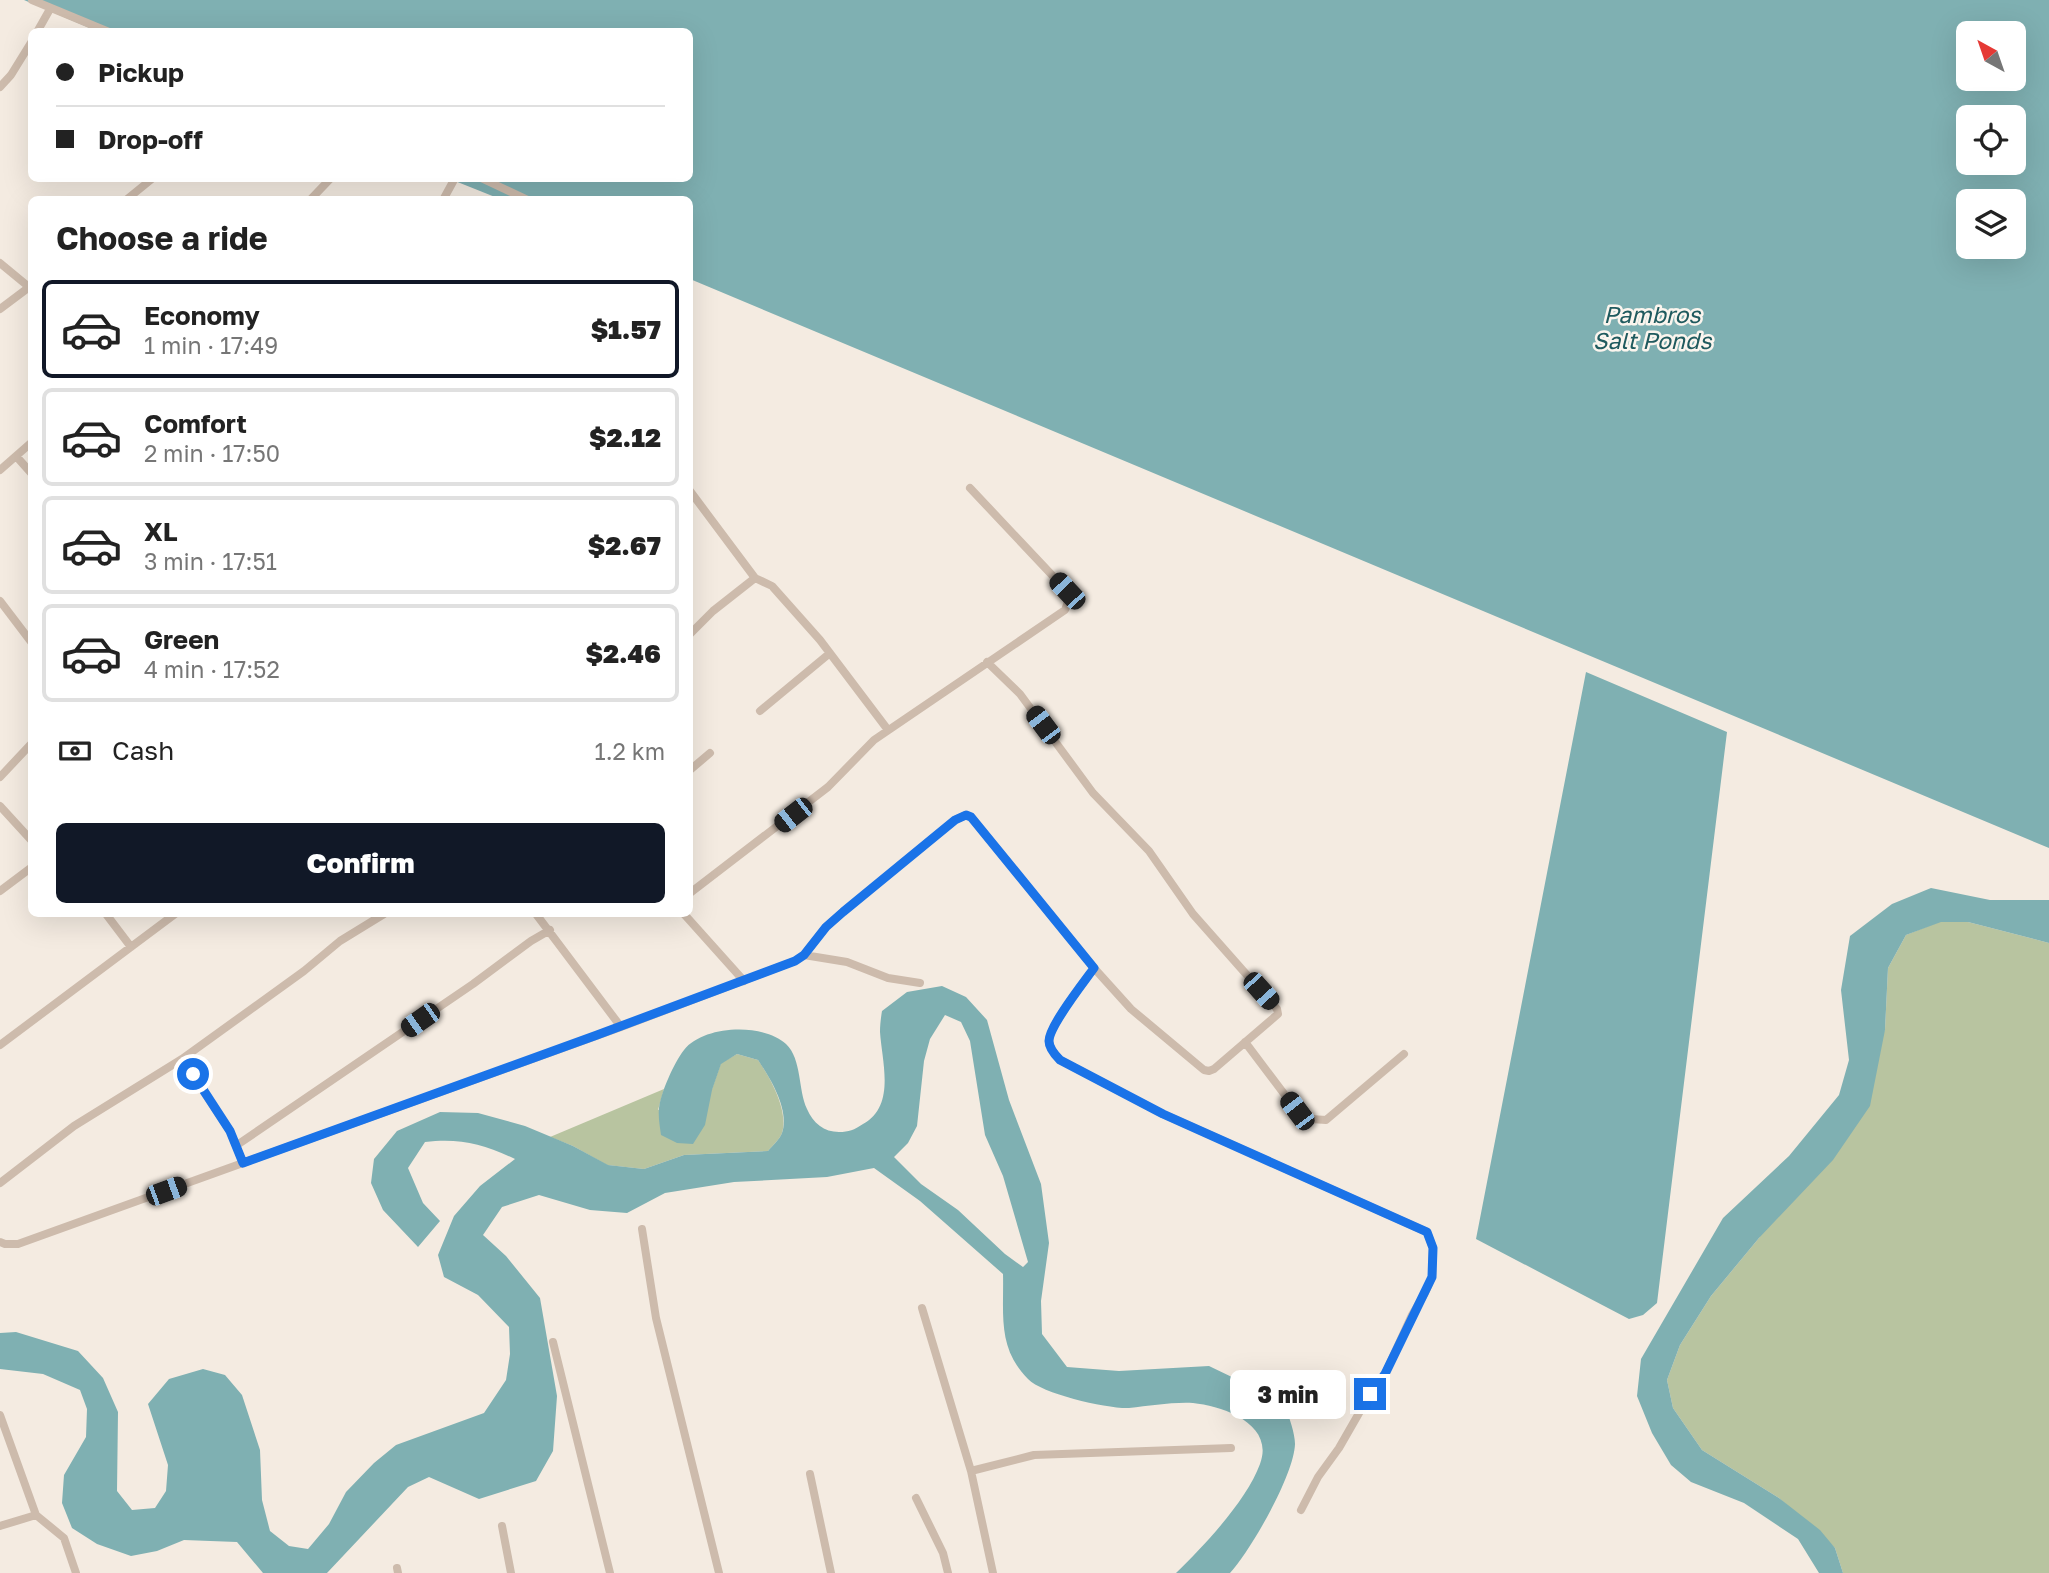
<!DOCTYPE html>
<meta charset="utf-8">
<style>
body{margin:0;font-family:"Golos Text",sans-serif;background:#f2f2f2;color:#222;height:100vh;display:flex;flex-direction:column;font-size:26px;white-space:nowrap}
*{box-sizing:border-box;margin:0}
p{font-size:23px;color:#767676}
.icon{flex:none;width:38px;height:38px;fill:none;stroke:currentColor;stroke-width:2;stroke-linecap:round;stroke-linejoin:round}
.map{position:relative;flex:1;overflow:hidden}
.side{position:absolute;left:28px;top:196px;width:665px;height:721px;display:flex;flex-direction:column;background:#fff;border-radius:10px;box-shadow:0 7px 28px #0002}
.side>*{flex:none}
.top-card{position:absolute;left:28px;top:28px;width:665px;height:154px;border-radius:10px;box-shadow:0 7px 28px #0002;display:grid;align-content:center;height:154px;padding:0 28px;background:#fff}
.needle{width:46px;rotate:320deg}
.tools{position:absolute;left:1956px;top:21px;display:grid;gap:14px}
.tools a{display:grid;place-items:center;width:70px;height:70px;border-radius:10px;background:#fff;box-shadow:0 7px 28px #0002;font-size:35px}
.end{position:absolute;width:32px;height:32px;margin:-16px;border:9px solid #1a73e8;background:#fff;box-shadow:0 0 0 4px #fff}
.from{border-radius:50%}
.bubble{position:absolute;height:49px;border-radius:10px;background:#fff;box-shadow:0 7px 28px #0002;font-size:23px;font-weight:800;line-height:49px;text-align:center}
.car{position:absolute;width:21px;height:42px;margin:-21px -10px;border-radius:9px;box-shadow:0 0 5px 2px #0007;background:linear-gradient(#222 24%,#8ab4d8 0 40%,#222 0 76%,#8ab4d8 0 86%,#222 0)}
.top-card b{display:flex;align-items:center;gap:24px;height:66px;font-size:26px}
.top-card b+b{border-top:2px solid #e0e0e0}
.top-card i{width:18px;height:18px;background:#222}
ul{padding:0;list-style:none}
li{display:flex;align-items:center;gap:21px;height:98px;margin:0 14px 10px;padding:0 14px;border:4px solid #e0e0e0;border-radius:10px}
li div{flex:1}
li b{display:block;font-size:26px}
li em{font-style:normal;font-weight:800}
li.on{border-color:#111827}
li>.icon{width:63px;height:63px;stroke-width:1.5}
h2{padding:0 28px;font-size:32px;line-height:84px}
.pay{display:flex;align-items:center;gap:18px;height:77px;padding:0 28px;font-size:26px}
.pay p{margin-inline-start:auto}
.action{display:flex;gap:14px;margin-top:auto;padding:14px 28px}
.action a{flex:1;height:80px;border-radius:10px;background:#111827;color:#fff;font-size:28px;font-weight:800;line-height:80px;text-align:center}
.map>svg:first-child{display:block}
.green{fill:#b8c4a0}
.water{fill:#7fb0b2;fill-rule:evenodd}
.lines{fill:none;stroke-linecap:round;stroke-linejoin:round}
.street{stroke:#cdbbac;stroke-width:8}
.route{stroke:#1a73e8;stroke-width:9}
.labels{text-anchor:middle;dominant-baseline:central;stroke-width:5;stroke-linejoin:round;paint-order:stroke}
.water-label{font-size:23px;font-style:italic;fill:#1f5a5e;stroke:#fbf5ee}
</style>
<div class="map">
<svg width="2049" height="1573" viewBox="0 0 2049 1573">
<rect width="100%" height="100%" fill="#f4ebe1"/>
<!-- green -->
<path class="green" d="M1941 921 1968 922 2049 943V1573H1843L1835 1548 1779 1498 1702 1450 1673 1408 1667 1380 1680 1345 1711 1296 1759 1238 1885 1030 1888 968 1906 935Z
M737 1054 758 1060C770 1077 789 1111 782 1133 780 1139 772 1146 768 1151L684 1155 644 1169 607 1165 573 1146 550 1137 664 1089 658 1110 712 1089 721 1063Z"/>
<!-- water -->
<path class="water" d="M24 0H2049V848L690 279V200L500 199 450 179 690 178V32H99ZM1969 33H2014V79H1969ZM1969 117H2014V163H1969ZM1969 201H2014V247H1969Z
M1586 672 1727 732 1657 1303 1643 1315 1629 1319 1476 1239Z
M1931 888 1990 900H2049V943L1968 922H1941L1906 935 1888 968 1885 1030 1870 1106 1833 1160 1759 1238 1711 1296 1680 1345 1667 1380 1673 1408 1702 1450 1779 1498 1820 1530 1835 1548 1843 1573H1819L1798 1539 1744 1503 1691 1482 1671 1465 1652 1433 1637 1396 1641 1359 1723 1218 1789 1156 1839 1095 1849 1060 1841 990 1850 936 1892 904Z
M942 986 966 997 987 1020 1009 1100 1041 1184 1049 1243 1041 1301 1042 1334 1067 1367 1119 1371 1209 1366 1263 1392 1286 1407C1289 1418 1295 1433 1295 1444 1294 1475 1251 1550 1230 1573H1176C1204 1546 1247 1500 1260 1464 1275 1424 1223 1406 1193 1403 1171 1402 1150 1406 1129 1408 1108 1409 1042 1394 1028 1379 997 1348 1004 1314 1003 1274L920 1201 874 1168 827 1177 734 1182 665 1193 627 1213 590 1210 539 1195 502 1207 483 1235 506 1256 540 1298 557 1396 553 1451 536 1481 479 1499 429 1477 408 1487 327 1573H263L237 1542 184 1540 157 1551 131 1556 97 1544 72 1528 62 1503 64 1475 86 1437 87 1409 80 1390 43 1374 0 1369V1333L16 1332 78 1351 103 1378 118 1412 117 1491 132 1510 155 1508 166 1491 168 1465 148 1404 169 1379 203 1369 225 1375 242 1395 260 1450 262 1500 270 1531 289 1546 308 1549 329 1524 346 1492 374 1463 396 1445 484 1413 506 1380 510 1354 509 1327 478 1295 444 1277 438 1255 454 1216 480 1186 515 1159C483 1144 460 1138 425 1142L408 1168 423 1203 440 1221 418 1247 383 1210 371 1183 374 1159 397 1131 440 1112 478 1113 525 1126 573 1146 608 1165 644 1169 684 1155 768 1151C772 1146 780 1139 782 1133 790 1110 770 1078 758 1060L737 1054 721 1064 712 1090 705 1125 693 1144 677 1143 661 1135C660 1127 658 1117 659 1108 661 1092 674 1063 684 1050 704 1025 763 1023 786 1044 802 1059 798 1090 807 1109 813 1123 824 1132 839 1132 849 1132 854 1130 863 1124 896 1106 882 1062 880 1032 880 1025 881 1017 882 1011L907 992ZM945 1015 961 1022 970 1041 985 1135 1003 1176 1028 1262 1023 1267 1005 1254 958 1210 921 1184 894 1157 908 1143 917 1126 924 1061 930 1039Z"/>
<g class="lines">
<!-- street -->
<path class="street" d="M32 0 109 32
M37 32 50 9
M0 87 11 75 32 41
M481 178 528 200
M126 200 153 178
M310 200 331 178
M443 200 455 178
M0 263 29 287
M0 309 32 285
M16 456 32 474
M0 470 32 442
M690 491 755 578 772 586 820 640 888 730
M0 601 32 643
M690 634 713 611 755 578
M760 711 830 653
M690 770 710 753
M0 777 32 743
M0 806 32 841
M0 891 32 867
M690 893 828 787 874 740 1065 610 1070 596 1067 591 970 488
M106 914 131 947
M536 914 621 1027
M684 914 744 981
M804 955 847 962 888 978 920 983
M1094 968C1084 982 1049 1026 1049 1041 1049 1048 1055 1054 1060 1060L1163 1114 1427 1232 1433 1248 1432 1277 1425 1293 1412 1315 1385 1374 1370 1394 1339 1448 1318 1477 1301 1510
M1245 1042 1297 1111 1311 1119 1326 1120 1404 1054
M0 1045 175 914
M182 1059 230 1131 243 1163
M237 1145 473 984 531 941 550 930
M0 1183 74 1126 182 1059 304 971 340 941 384 914
M642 1229 656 1318 719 1573
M0 1242 5 1244H18L621 1027 795 961 804 955 826 927 843 912 955 820 966 815 971 817 1094 968 1131 1009 1204 1070 1209 1071 1214 1069 1278 1014 1277 1009 1193 914 1149 851 1093 793 1020 694 987 662
M922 1308 971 1471
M553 1342 610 1573
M0 1415 36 1515 64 1538 76 1573
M810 1474 831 1573
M916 1498 943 1553 948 1573
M0 1526 36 1515
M502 1526 511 1573
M397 1568 398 1573
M993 1573 971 1471 1034 1455 1231 1448"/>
</g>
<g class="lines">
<!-- route -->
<path class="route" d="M193 1074 230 1131 243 1163 597 1035 795 961 804 955 826 927 843 912 955 820 966 815 971 817 1094 968C1084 982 1049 1026 1049 1041 1049 1048 1055 1055 1060 1060L1163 1114 1427 1232 1433 1248 1432 1277 1385 1374 1370 1394"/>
</g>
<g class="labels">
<!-- water labels -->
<g class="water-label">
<text x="1652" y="314">Pambros<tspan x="1652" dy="26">Salt Ponds</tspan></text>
</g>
</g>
</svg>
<div class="tools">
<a><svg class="needle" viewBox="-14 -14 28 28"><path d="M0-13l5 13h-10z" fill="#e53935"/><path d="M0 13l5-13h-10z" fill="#767676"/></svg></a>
<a><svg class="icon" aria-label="locate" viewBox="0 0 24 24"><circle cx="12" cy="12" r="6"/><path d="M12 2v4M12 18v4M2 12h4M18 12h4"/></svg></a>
<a><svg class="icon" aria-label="layers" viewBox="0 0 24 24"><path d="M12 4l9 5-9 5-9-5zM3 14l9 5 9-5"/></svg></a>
</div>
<i class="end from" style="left:193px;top:1074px"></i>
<i class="end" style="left:1370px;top:1394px"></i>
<div class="bubble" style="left:1230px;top:1370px;width:116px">3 min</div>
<i class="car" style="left:1067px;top:591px;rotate:317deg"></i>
<i class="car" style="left:1043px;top:725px;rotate:323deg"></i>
<i class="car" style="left:793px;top:815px;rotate:232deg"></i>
<i class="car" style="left:1261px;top:991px;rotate:138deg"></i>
<i class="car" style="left:420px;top:1020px;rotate:235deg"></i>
<i class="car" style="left:1297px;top:1111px;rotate:323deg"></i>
<i class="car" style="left:166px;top:1191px;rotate:70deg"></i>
<div class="top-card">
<b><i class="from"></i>Pickup</b>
<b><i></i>Drop-off</b>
</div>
<section class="side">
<h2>Choose a ride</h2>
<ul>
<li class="on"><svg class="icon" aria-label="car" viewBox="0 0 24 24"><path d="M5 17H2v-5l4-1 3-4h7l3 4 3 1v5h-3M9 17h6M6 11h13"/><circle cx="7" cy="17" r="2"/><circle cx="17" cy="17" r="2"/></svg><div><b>Economy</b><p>1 min · 17:49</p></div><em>$1.57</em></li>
<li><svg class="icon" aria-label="car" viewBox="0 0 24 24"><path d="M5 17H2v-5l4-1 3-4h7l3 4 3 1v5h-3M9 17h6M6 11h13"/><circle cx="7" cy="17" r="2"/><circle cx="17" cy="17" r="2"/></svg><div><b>Comfort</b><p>2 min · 17:50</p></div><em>$2.12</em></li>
<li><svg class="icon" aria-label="car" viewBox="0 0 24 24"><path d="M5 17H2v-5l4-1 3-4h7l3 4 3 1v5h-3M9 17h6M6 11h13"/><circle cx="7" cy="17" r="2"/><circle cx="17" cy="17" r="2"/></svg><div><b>XL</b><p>3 min · 17:51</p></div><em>$2.67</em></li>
<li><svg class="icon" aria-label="car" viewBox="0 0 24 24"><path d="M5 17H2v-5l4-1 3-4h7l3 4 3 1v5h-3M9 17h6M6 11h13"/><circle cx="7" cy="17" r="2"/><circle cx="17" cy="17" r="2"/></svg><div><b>Green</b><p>4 min · 17:52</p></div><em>$2.46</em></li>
</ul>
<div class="pay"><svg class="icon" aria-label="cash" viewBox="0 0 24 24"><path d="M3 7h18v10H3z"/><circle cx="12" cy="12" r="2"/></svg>Cash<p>1.2 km</p></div>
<div class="action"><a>Confirm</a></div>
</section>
</div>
